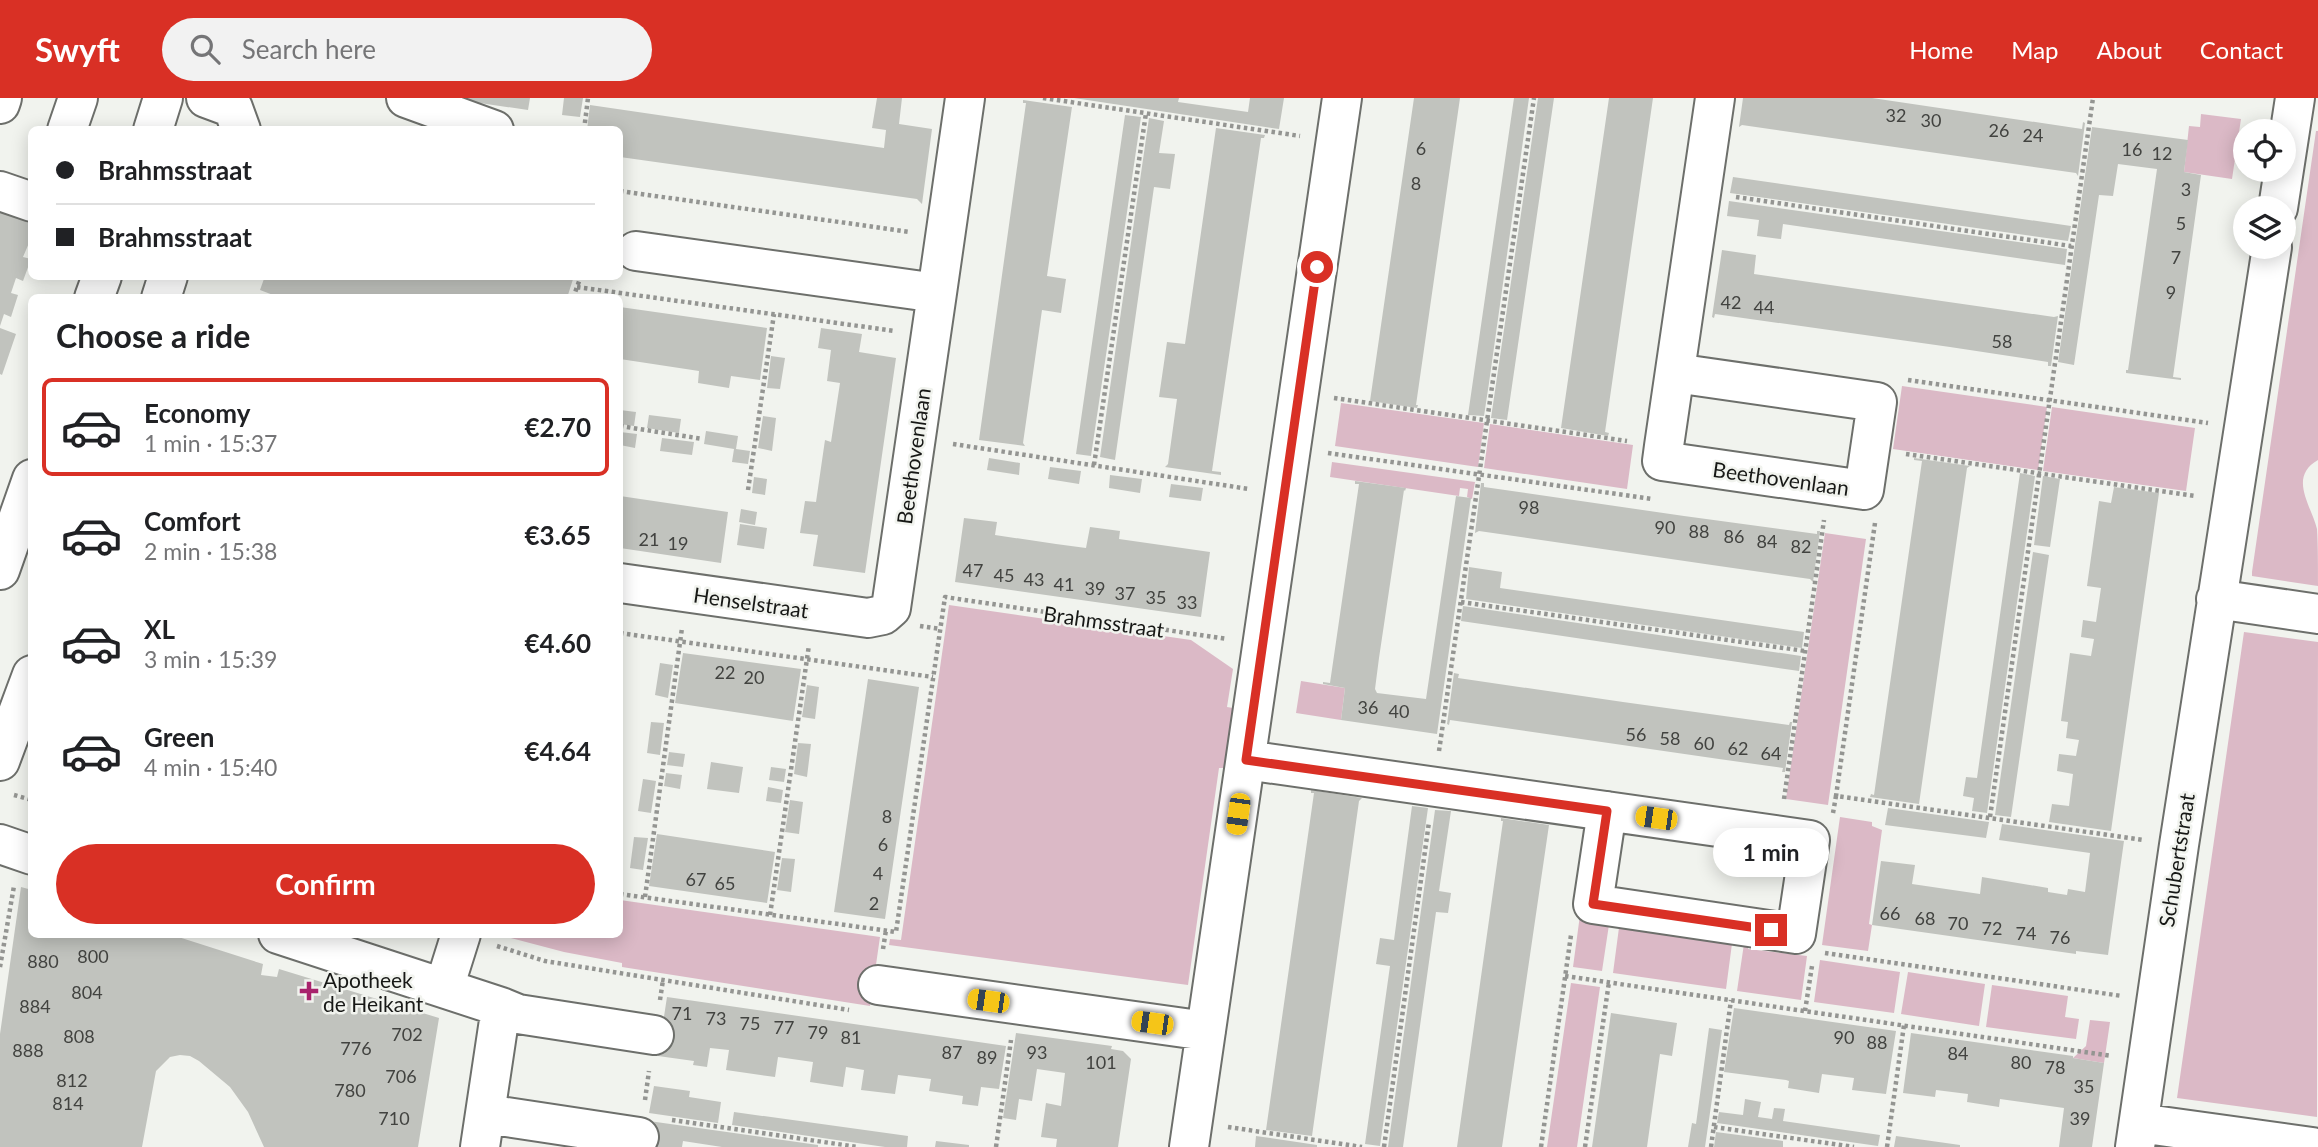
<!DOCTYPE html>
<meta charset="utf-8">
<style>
body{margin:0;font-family:Lato,sans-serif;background:#f2f2f2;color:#202124;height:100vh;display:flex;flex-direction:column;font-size:26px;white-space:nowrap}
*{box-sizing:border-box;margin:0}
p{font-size:23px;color:#757577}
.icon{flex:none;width:38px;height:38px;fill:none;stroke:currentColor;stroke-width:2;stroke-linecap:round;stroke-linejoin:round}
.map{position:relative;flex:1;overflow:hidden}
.side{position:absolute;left:28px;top:196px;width:595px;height:644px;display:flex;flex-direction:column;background:#fff;border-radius:10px;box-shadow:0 4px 18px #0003}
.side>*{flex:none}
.top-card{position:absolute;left:28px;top:28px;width:595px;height:154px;border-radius:10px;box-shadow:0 4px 18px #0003;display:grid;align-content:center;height:154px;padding:0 28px;background:#fff}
.controls{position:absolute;left:2233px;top:21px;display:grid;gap:14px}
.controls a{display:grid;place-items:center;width:63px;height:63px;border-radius:50%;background:#fff;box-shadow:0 4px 18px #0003;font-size:35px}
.end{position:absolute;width:32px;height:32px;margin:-16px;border:9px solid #d93025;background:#fff;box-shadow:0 0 0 4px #fff}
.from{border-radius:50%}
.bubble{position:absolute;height:49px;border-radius:24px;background:#fff;box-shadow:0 4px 18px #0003;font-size:23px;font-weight:700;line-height:49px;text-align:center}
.car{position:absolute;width:21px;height:42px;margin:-21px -10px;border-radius:9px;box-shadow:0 0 5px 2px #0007;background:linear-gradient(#f5c518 24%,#345 0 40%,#f5c518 0 76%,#345 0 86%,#f5c518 0)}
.top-card b{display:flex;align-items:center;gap:24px;height:66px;font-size:26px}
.top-card b+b{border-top:2px solid #e0e0e0}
.top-card i{width:18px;height:18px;background:#202124}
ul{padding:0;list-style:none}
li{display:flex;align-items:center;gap:21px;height:98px;margin:0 14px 10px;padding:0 14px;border:4px solid transparent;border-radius:10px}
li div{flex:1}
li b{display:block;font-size:26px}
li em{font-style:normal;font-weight:700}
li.selected{border-color:#d93025}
li>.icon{width:63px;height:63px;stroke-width:1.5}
h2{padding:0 28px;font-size:32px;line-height:84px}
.action{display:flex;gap:14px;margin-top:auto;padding:14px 28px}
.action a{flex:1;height:80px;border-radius:42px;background:#d93025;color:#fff;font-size:28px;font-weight:700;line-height:80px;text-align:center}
header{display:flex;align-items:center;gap:42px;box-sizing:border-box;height:98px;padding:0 35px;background:#d93025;color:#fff}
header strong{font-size:33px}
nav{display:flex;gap:38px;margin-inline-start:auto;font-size:24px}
.search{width:490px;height:63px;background:#f2f2f2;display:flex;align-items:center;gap:18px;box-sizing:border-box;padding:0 24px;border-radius:38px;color:#757577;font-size:26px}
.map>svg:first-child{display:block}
.green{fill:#dbb9c6}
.building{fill:#c1c3be}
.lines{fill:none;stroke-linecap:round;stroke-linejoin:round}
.minor-casing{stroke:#6d6f6b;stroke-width:42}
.path{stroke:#949592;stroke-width:4.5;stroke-dasharray:3.5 3.5;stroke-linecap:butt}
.minor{stroke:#fff;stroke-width:38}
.route{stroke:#d93025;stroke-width:9}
.poi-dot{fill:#a8236c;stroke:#f1f3ee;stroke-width:2.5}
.labels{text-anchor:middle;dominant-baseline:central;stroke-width:5;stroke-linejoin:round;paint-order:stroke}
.number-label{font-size:18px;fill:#424340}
.street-label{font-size:21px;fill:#171816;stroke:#f1f3ee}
.poi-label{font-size:21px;fill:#171816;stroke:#f1f3ee;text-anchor:start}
</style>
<header>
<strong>Swyft</strong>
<div class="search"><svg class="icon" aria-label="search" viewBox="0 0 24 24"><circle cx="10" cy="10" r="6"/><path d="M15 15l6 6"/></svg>Search here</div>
<nav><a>Home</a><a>Map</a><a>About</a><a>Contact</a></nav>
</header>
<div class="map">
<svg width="2318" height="1049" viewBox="0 0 2318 1049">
<rect width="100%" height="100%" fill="#f1f3ee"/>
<!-- green -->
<path class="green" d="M2201 16 2241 21 2232 81 2184 74 2189 28 2200 29Z
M2316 33H2318V362C2288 379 2311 407 2317 431 2318 446 2318 472 2318 488L2252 478V474Z
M1902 288 2047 309 2038 372 1893 351Z
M1341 305 1484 325 1478 369 1335 348Z
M2052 309 2195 330 2186 393 2043 373Z
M1490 326 1633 347 1627 391 1484 370Z
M1332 364 1475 384 1472 401 1467 399 1468 391 1460 390 1459 398 1330 379Z
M1825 435 1866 441 1828 707 1786 701Z
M949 507 1191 542 1233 571 1227 609 1233 610 1225 670H1219L1188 887 889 847 890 841 901 842Z
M2244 534 2318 544 2317 1019 2177 1000Z
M1301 583 1345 590 1341 622 1296 615Z
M1840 719 1872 724V728L1882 732 1869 826 1872 827 1868 853 1822 847Z
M620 802 880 839 870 908 622 869V865L564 854 500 837 620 836Z
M1580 817 1610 820 1602 873 1573 869Z
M1620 822 1733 838 1726 891 1613 875Z
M1745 839 1748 842V851L1807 858 1801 902 1737 893Z
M1820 862 1900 874 1894 915 1814 904Z
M1908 874 1985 886 1979 928 1901 916Z
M1571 885 1600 889 1577 1049H1547Z
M1992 887 2068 898 2065 919 2079 921 2076 941 1986 929Z
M2090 922 2110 924 2104 965 2073 960 2086 948Z"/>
<!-- building -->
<path class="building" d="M464 0H530L528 12 466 3Z
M564 0H583L580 19 562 17Z
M877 0H902L899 26 932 31 922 106 917 101 620 59V32H587L590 7 884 50 886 32 872 30Z
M1074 0H1179L1178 4 1248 14 1250 0H1284L1279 31Z
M1414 0H1460L1416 307H1418L1417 310 1370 303Z
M1514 0H1529L1489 285 1484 318 1468 317Z
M1538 0H1554L1507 322 1491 320Z
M1609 0H1653L1605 334 1609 335 1608 338 1561 330Z
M1743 0H1872L2082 31 2083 24 2085 25 2078 78 2076 75 1742 27 1739 29Z
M1023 2 1072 9 1047 178 1066 181 1061 215 1042 212 1023 345 1025 348 979 342 1026 5H1023Z
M1125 17 1141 19 1106 257 1091 358 1076 356Z
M1149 20 1164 23 1159 55 1175 56 1170 91 1154 89 1115 362 1100 359Z
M2092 29 2188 42 2184 74 2201 77 2173 279 2181 280V282L2126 275V272H2128L2157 71 2118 66 2113 98 2099 97 2074 267 2058 264Z
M1216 30 1265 37 1264 40H1261L1212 373 1221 374V377L1165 369 1168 366 1177 301 1159 299 1167 244 1185 246Z
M1733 79 2071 128 2068 143 1730 95Z
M1729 103 2067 151 2065 167 1783 126 1781 141 1757 138 1759 122 1727 118Z
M0 110 32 122V146L29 145 23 159 31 161 23 183 16 180 11 195 18 197 11 219 4 216 0 228Z
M1722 152 1756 157 1754 176 2054 219 2058 218 2051 268H2048V264L1950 249 1715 216 1714 220 1712 219Z
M265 178H574L567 200H281L260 192Z
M620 209 767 230 760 282 731 278 729 290 698 285 699 273 620 261Z
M0 230 16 236 2 277 0 276Z
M821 230 862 236 859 254 896 260 865 475 813 468 818 437 800 435 805 403 816 404 825 342 831 344 840 285 827 283 831 252 818 250Z
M771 258 785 260 780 291 767 290Z
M620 312 636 314 634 328 620 326Z
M649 317 681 321 679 335 647 330Z
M763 318 776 320 772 353 758 350Z
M706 333 738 338 736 351 750 353 748 366 732 364 734 351 704 346Z
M620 334 637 336 635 350 620 347Z
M662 340 694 344 692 357 660 353Z
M989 360 1020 365 1019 377 987 372Z
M1914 360 1970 368 1967 370 1919 706 1870 699 1871 696 1874 697 1922 363 1914 362Z
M1050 369 1081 373 1079 386 1048 381Z
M2020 375 2035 378 1987 715 1972 713 1974 700 1963 698 1966 679 1977 680Z
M1110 377 1142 381 1140 395 1109 390Z
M2043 378 2060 381 2050 449 2034 447Z
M754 379 767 381 765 397 752 395Z
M1355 383 1406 390 1405 393 1404 392 1379 560 1375 591 1377 595 1426 601 1456 398 1471 400 1437 636 1341 622 1345 590 1323 586V584L1330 585 1359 386H1355Z
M1481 385H1484V389L1684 418 1817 436V433H1820L1813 484 1810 481 1712 467 1479 433 1475 435Z
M1171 386 1203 390 1201 403 1169 399Z
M2114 389 2159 395 2111 733 2049 724 2052 706 2069 708 2073 676 2057 673 2059 656 2076 658 2079 642 2066 640 2068 624 2061 623 2070 555 2091 558 2094 541 2081 539 2083 522 2096 524 2101 490 2087 488 2099 403 2111 405Z
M620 398 728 414 721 465 620 450Z
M741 411 757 414 755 427 739 424Z
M964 420 997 424 995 437 1056 446 1086 450 1090 429 1120 433 1119 441 1210 454 1201 519 955 484Z
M740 426 767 430 764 451 737 447Z
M2033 454 2049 457 2011 719 1995 717Z
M1469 469 1502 474 1500 490 1804 534 1802 550 1466 501Z
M1463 508 1801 558 1799 573 1461 523Z
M683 555 801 571 793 623 675 605Z
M660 565 673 567 668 600 655 597Z
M1454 575 1459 576 1458 580 1623 604 1789 627 1790 624H1792L1785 674H1782L1783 670 1719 661 1450 622 1449 627 1447 626Z
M868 581 919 589 885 821 834 814Z
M807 587 819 589 815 621 802 619Z
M651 624 664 625 660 657 647 655Z
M798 645 811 646 807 679 794 676Z
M669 654 685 656 683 669 667 667Z
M711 664 743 669 739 695 707 691Z
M771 669 786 671 784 684 769 682Z
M666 675 682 677 680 691 664 688Z
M643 681 656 683 651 715 638 713Z
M768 689 783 692 781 705 766 703Z
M1311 692 1362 700 1359 703 1312 1038 1266 1032 1314 695H1311Z
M790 702 803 704 799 736 785 734Z
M1412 708 1428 710 1380 1048 1365 1046 1390 868 1376 866 1380 840 1394 842Z
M1888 710 1989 724 1986 740 1885 727Z
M1435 712 1451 713 1439 793 1451 795 1448 815 1436 814 1403 1049H1388Z
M1501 720 1549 727 1502 1049H1457L1503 723H1501Z
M2002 726 2124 743 2108 857 2076 853V856L1872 827 1881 763 1915 767 1912 786 1980 796 1982 779 2048 790V794L2067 797 2068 791 2085 794 2090 755 1999 742Z
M657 736 775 754 767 805 649 788Z
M634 739 648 740 643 772 630 770Z
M782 760 795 761 791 794 777 792Z
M21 789 32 792V836H169L263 866 261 877 277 879 279 871 439 920 418 1049H264L248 1014 230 989 199 963 190 958 180 957 170 959 156 973 142 1049H0V936Z
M667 899 1006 948 999 991 981 989 978 1008 962 1006 963 998 929 993 931 981 898 977 895 996 861 992 864 972 846 969 843 989 810 984 813 964 778 959 775 979 726 972 729 952 710 950 707 969 693 967 694 963 658 958Z
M1734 910 1896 933 1886 996 1852 992 1854 980 1822 976 1819 995 1788 990 1789 983 1786 982 1724 974Z
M1611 915 1677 925 1672 958 1660 956 1647 1049H1592Z
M1709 930 1722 932 1705 1049H1688L1692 1025 1696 1026Z
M1016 935 1112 948 1111 951 1123 953 1131 961 1118 1049H1056L1057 1041 1041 1039 1046 1005 1061 1008 1065 975 1037 971 1032 1003 1019 1001 1016 1022 1003 1020Z
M1911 935 2073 958V960L2104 965 2092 1049H2059L2064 1010 2000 1001 1999 1009 1967 1004 1968 996 1936 992 1935 999 1903 995Z
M654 988 690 993 689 999 721 1004 718 1025 649 1015Z
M1745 1001 1761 1004 1758 1019 1772 1021 1774 1010 1785 1011 1783 1023 1880 1037 1878 1048 1717 1025 1719 1014 1743 1017Z
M734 1014 908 1038 907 1049H885L732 1027Z
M649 1023 818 1047V1049H722L683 1043 682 1049H645Z
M1716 1034 1783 1043V1049H1714Z
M1256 1038 1317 1047V1049H1255Z
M1896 1038 1960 1047V1049H1894Z
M936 1043 969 1047V1049H935Z"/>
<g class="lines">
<!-- minor casing -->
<g class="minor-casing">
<path id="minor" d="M206 0 233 10 241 32
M406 0 494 32
M0 6 2 0
M67 32 78 0
M153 32 163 0
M0 93 32 104
M2278 110 2295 0
M636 153 937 195 965 0
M94 200 102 178
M161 200 168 178
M1675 275 1877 304 1864 392 1662 363 1664 348 1715 0
M0 472 32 381
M620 485 868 520 883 517 891 510 937 195
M2216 501 2318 516
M1246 662 1810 742 1796 836 1593 806 1607 713
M0 663 32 577
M0 746 32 757
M278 836 501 909 480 1049
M878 887 1206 933
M444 890 461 836
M501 909 518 916 654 937
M486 1016 639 1039
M2139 1025 2312 1049
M1189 1049 1342 0
M2135 1049 2179 747 2272 149"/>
</g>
<!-- path -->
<path class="path" d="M1043 0 1300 38
M584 32 588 0
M620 93 910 134
M1736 99 2071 148
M577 189 895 233
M573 200 581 178
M1908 282 2208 325
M1334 300 1627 343
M620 328 703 341
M953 346 1249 391
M1328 355 1652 401
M1906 356 2195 398
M1094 367 1146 15
M748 392 774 216
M1875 425 1836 698 2143 742
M1461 504 1805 553
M920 528 940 531
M620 535 933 579
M1439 653 1534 0
M14 697 32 702
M1784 701 1824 422
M1833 715 1836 698
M1990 719 2093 0
M620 796 896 834 945 499 1227 541
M645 799 682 530
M770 817 809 547
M497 848 545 863 849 912
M883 851 886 832
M1825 855 2122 898
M0 869 14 788
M1565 878 2112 958
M660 902 663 882
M1805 913 1812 868
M645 1002 649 973
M672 1022 858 1049
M1228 1029 1362 1049
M1714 1029 1854 1049
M996 1049 1011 942
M1384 1049 1429 724
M1541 1049 1571 837
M1585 1049 1609 884
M1711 1049 1731 902
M1887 1049 1904 927"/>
<!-- minor -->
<use href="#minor" class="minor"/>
</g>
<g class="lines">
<!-- route -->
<path class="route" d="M1317 169 1246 662 1607 713 1593 806 1771 832"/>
</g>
<!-- markers -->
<path class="poi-dot" d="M305.5 882.5h7v7h7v7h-7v7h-7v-7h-7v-7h7z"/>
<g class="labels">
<!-- number labels -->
<g class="number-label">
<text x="1896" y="17">32</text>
<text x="1931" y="22">30</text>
<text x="1999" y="32">26</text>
<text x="2033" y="37">24</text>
<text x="1421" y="50">6</text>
<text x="2132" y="51">16</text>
<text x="2162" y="55">12</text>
<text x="1416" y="85">8</text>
<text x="2186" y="91">3</text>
<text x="2181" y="125">5</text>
<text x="2176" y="159">7</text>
<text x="2171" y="194">9</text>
<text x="1731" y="204">42</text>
<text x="1764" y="209">44</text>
<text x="2002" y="243">58</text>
<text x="1529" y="409">98</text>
<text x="1665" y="429">90</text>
<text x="1699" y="433">88</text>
<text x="1734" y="438">86</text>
<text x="649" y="441">21</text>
<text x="1767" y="443">84</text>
<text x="678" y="445">19</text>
<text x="1801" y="448">82</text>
<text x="973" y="472">47</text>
<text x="1004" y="477">45</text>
<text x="1034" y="481">43</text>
<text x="1064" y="486">41</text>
<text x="1095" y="490">39</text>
<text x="1125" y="495">37</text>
<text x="1156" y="499">35</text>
<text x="1187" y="504">33</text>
<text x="725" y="574">22</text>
<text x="754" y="579">20</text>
<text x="1368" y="609">36</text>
<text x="1399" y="613">40</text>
<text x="1636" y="636">56</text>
<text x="1670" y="640">58</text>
<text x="1704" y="645">60</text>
<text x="1738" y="650">62</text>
<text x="1771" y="655">64</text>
<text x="887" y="718">8</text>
<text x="883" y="746">6</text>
<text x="878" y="775">4</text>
<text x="696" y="781">67</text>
<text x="725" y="785">65</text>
<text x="874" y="805">2</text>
<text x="1890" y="815">66</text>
<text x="1925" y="820">68</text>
<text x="1958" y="825">70</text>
<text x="1992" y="830">72</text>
<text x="2026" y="835">74</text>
<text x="2060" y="839">76</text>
<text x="93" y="858">800</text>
<text x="43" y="863">880</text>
<text x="87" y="894">804</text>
<text x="35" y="908">884</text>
<text x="682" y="915">71</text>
<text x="716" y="920">73</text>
<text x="750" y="925">75</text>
<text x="784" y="929">77</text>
<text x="818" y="934">79</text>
<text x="407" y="936">702</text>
<text x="79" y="938">808</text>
<text x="851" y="939">81</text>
<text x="1844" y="939">90</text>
<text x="1877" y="944">88</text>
<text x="356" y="950">776</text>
<text x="28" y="952">888</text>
<text x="952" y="954">87</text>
<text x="1037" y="954">93</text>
<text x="1958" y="955">84</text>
<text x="987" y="959">89</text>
<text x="1101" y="964">101</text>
<text x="2021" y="964">80</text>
<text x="2055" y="969">78</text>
<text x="401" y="978">706</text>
<text x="72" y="982">812</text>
<text x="2084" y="988">35</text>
<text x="350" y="992">780</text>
<text x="68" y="1005">814</text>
<text x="394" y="1020">710</text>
<text x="2080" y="1020">39</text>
</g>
<!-- street labels -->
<g class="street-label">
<text transform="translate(913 358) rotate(-82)">Beethovenlaan</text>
<text transform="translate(1781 380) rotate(8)">Beethovenlaan</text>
<text transform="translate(751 504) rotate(8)">Henselstraat</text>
<text transform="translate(1104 523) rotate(8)">Brahmsstraat</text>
<text transform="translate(2176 762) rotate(-81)">Schubertstraat</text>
</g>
<!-- poi labels -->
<g class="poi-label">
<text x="323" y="881">Apotheek<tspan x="323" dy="24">de Heikant</tspan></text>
</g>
</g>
</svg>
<div class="controls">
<a><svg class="icon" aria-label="locate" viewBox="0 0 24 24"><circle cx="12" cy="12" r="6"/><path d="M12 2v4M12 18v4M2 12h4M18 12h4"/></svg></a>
<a><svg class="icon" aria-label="layers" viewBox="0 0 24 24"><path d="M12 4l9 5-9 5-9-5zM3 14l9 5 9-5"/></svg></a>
</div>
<i class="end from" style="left:1317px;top:169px"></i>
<i class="end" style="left:1771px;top:832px"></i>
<div class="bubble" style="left:1713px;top:730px;width:116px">1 min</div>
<i class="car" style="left:1238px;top:716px;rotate:188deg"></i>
<i class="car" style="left:1656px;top:720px;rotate:278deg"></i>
<i class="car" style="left:988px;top:903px;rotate:278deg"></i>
<i class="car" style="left:1152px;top:925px;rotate:278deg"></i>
<div class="top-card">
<b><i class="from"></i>Brahmsstraat</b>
<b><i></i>Brahmsstraat</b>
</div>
<section class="side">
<h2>Choose a ride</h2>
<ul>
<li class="selected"><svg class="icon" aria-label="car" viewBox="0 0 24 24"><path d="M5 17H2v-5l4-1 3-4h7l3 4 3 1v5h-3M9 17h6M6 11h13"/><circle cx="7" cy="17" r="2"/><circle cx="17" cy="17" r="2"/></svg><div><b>Economy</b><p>1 min · 15:37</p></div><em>€2.70</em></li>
<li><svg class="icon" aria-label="car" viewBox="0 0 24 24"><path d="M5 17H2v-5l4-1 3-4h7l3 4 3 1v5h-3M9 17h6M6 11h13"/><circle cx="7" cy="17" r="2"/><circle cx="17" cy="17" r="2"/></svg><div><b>Comfort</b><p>2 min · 15:38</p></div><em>€3.65</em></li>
<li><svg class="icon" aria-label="car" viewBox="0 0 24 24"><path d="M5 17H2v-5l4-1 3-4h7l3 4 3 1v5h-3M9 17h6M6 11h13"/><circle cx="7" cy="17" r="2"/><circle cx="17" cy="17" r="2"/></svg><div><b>XL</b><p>3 min · 15:39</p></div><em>€4.60</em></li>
<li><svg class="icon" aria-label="car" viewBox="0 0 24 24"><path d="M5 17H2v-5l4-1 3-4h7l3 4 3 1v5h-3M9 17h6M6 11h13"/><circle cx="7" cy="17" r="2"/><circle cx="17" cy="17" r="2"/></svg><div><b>Green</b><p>4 min · 15:40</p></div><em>€4.64</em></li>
</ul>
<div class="action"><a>Confirm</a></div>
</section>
</div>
